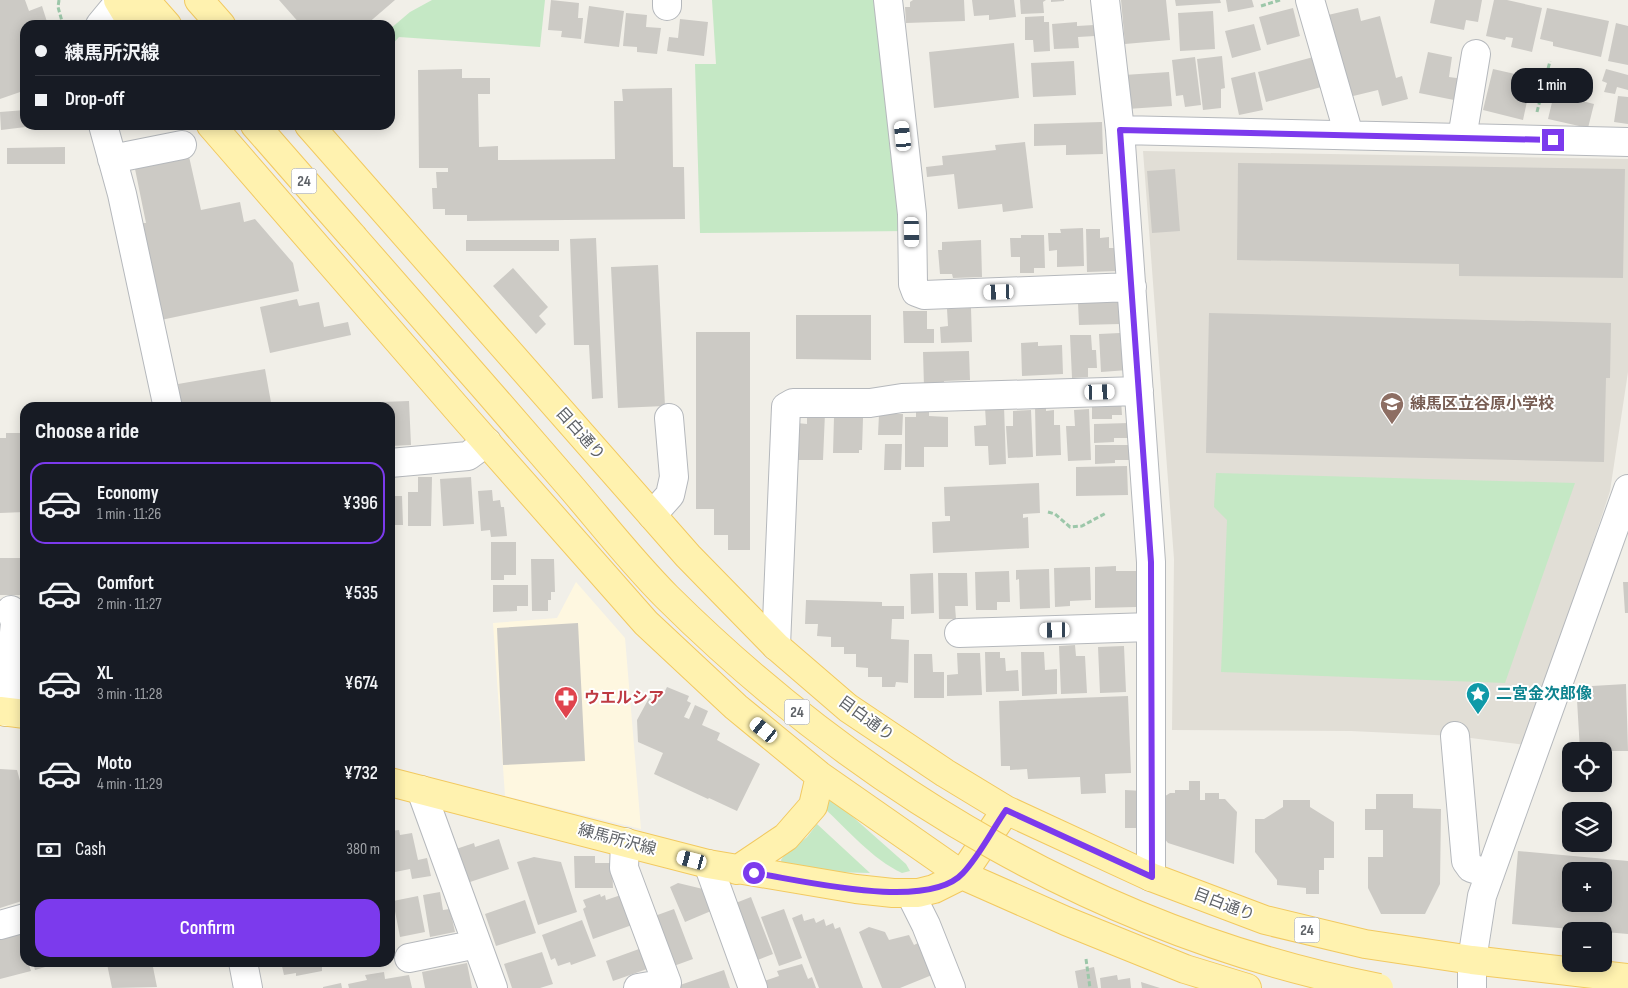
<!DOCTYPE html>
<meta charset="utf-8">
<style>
body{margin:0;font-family:"Sofia Sans Condensed","Noto Sans JP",sans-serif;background:#242831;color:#f1f3f6;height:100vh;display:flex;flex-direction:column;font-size:19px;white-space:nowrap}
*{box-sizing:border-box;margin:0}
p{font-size:16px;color:#9ea1a6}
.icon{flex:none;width:28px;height:28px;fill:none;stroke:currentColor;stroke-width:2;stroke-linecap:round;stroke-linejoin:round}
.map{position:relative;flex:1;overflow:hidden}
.details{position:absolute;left:20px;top:402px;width:375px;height:565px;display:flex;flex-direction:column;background:#171b24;border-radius:15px;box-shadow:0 2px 12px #0003}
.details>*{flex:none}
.guide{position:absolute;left:20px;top:20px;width:375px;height:110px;border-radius:15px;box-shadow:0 2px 12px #0003;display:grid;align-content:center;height:110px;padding:0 15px;background:#171b24}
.fabs{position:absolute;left:1562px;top:742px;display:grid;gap:10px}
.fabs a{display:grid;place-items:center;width:50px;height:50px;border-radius:10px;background:#171b24;box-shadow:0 2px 12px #0003;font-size:25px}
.end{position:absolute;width:22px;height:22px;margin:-11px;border:6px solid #7c3aed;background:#fff;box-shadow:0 0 0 2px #fff}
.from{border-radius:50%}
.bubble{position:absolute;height:35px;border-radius:15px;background:#171b24;box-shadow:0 2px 12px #0003;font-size:16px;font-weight:600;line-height:35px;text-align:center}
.car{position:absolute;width:15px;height:30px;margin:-15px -8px;border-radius:6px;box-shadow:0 0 4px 1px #0007;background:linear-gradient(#fff 24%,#345 0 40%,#fff 0 76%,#345 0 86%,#fff 0)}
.guide b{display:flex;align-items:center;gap:18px;height:48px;font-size:19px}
.guide b+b{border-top:1px solid #363941}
.guide i{width:12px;height:12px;background:#f1f3f6}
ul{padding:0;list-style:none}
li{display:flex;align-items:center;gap:15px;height:82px;margin:0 10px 8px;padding:0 5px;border:2px solid transparent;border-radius:15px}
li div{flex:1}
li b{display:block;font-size:19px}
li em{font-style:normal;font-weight:600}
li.current{border-color:#7c3aed}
li>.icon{width:45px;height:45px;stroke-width:1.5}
h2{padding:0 15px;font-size:22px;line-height:60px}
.pay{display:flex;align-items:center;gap:12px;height:55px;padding:0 15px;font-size:19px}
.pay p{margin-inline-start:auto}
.cta{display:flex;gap:10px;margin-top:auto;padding:10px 15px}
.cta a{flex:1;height:58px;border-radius:15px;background:#7c3aed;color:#fff;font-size:20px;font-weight:600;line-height:58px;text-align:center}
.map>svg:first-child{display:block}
.commercial{fill:#fef7e0}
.education{fill:#e1ded6}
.green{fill:#c5e8c5}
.building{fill:#cccac5;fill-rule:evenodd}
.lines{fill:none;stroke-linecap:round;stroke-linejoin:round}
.minor-casing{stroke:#b5b8bc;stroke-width:30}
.major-casing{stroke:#f2c960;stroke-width:30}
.path{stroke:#9cc7a9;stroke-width:3;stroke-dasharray:5 2.5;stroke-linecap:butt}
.minor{stroke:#fff;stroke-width:28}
.major{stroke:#fff2af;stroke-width:28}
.major-bridge-casing{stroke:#f2c960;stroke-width:30;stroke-linecap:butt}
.major-bridge{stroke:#fff2af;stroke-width:28}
.route{stroke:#7c3aed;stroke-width:6}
.labels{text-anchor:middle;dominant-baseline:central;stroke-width:4;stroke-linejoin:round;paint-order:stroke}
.shield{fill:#fff;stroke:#8f9295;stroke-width:1}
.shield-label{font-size:15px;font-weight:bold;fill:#5f6368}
.education-label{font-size:16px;font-weight:bold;fill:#785e54;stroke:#fff;text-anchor:start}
.street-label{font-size:16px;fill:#5f6368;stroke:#fff}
.culture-label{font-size:16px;font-weight:bold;fill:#0d838f;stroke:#fff;text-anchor:start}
.health-label{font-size:16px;font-weight:bold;fill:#be3a42;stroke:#fff;text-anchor:start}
</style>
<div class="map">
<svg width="1628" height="988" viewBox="0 0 1628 988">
<rect width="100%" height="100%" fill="#f1efe8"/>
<!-- commercial -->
<path class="commercial" d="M576 582 625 638 641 829 505 796 493 623 557 618Z"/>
<!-- education -->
<path class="education" d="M1143 151 1628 159V372L1610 491 1526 745 1455 736 1351 731 1172 730 1174 559Z"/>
<!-- green -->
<path class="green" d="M432 0H545L540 47 399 37 390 47V29L410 12Z
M712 0H884L908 231 700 233 695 64H716Z
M1216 473 1575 483 1505 683 1221 672 1227 520 1214 507Z
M829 799 836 802 906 864 910 871 902 873C872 859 848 830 824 808Z
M817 824 870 873 832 872 782 864 781 860 783 857 807 837Z"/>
<!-- building -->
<path class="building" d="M0 0H25L29 11 42 6 48 25H25V97L23 91 0 99Z
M279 0H395L366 25H301Z
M551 0 579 3 578 18H583L581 39 561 37 562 31 548 30Z
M913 0H964L965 21 906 23 905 7H910V2Z
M972 0H1014L1016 17 989 20V15L974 16Z
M1020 0H1046L1043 2 1044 13 1021 14Z
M1051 0H1064V1L1051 2Z
M1121 0H1166L1170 40 1125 44Z
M1175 0H1220L1221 3 1176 6Z
M1226 0H1252L1254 7 1228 12Z
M1435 0H1482L1478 22 1466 20 1464 30 1430 23Z
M1494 0H1507L1542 8 1532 52 1511 47 1513 38 1506 37 1505 40 1486 36Z
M589 6 624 11 619 47 584 43Z
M1293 8 1300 36 1267 45 1259 17Z
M1358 8 1361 21 1380 16 1396 78 1402 76 1408 99 1382 106 1378 90 1349 97 1328 15Z
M1547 8 1609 21 1601 57 1553 46V42L1540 39Z
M1213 11 1215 49 1180 51 1178 13Z
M626 13 647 15 646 27 661 28 657 54 637 52V47L623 46Z
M1044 16V22H1049L1050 51 1034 52 1033 40H1025V17Z
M680 19 708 22 704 56 667 51 669 37 678 38Z
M1077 22V26L1094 25 1095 36 1078 37 1079 48 1054 49 1052 24Z
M1616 23 1628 26V65L1608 61Z
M1254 24 1261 50 1232 58 1225 31Z
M1014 43 1019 98 934 108 929 52Z
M1428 52 1452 57 1449 77 1464 79 1459 101 1419 93Z
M1222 56 1225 88 1221 89V108L1203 110 1197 59Z
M1317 56 1325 86 1266 102 1258 72Z
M1195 57 1201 105 1185 107 1183 95 1176 96 1172 60Z
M1074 61 1076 95 1033 97 1031 63Z
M462 69V78H490V94H478L479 147 498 146V160L615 159 614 101H623L622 89 672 88 673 167H684L685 219 467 221V215H445V209H433L432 188H437L436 172H448V168H419L418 70Z
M1493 69 1532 78 1523 120 1483 110Z
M1606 69 1628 75V90L1617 87 1615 94 1604 92 1607 83 1602 81Z
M1169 72 1172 106 1127 109 1124 75Z
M1255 72 1263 110 1239 115 1231 78Z
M1554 94 1594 104 1588 128 1548 119Z
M1618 96 1628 97V124L1614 122Z
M25 110V125L34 126 1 130 0 112Z
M1102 122 1103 154 1066 155V145L1034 146V124Z
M1025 142 1033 208 1003 212 1002 204 958 209 954 174 927 177 926 167 943 165 942 156 996 150 995 145Z
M65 147V164H7V148Z
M188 152 201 210 240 202 244 222 255 219 293 263 299 291 161 320 140 223H146L134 164Z
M1238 163 1625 169 1623 278 1459 276V264L1237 260Z
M1175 169 1180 231 1152 233 1147 171Z
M1083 228 1084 266 1057 267V250L1049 251 1048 233H1061L1060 229Z
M1086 229H1100V238L1109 237V248H1117L1118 271 1087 272Z
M1021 235H1044L1045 268H1034V273H1020V257H1011L1010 238H1021Z
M596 238 603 398 592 399 589 345H574L570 239Z
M466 240H559V251H466Z
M981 240 982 277 953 278 952 274H940L938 250H942V242Z
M658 265 665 406 618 408 611 267Z
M513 268 548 307 539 316 546 324 536 334 493 286Z
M297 299 299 306 319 302 324 327 348 322 351 335 270 353 260 307Z
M1119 302 1120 324 1079 325 1078 303Z
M971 308 972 342 941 343 940 327 948 326 947 309Z
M903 311H927V329H934V343H904Z
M1209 313 1611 323 1610 378H1606L1604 462 1206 453Z
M796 315H871V360L796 359Z
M696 332H750V550H728V535H714V509H696Z
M1120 333 1121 349 1127 348 1128 370 1101 372 1099 334Z
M1070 335H1091L1092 350H1096L1097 368H1088V377L1072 378Z
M1038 342V346L1062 345 1063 374 1022 376 1021 343Z
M969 351 970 380 944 381V386L924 387 923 352Z
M265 369 272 408H182L178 384Z
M1092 400H1121L1122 415H1112V419H1092Z
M409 401 411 445 390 446V408H382V402Z
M375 405V408H348V406Z
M1004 406 1006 464 989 465 988 446H975L974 426 986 425 985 407Z
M1035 406H1046V411L1054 410V425H1060L1061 455 1036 456Z
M916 409H929V416L948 417V447H924V467H905V417H916Z
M1089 409 1091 460 1068 461 1066 426H1075L1074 410Z
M1031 410 1033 457 1008 458 1006 426H1013V411Z
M807 413H825L823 460H796L797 423 807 424Z
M879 414H903L902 435H878Z
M834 417 863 418 862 450H859V453H833Z
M1129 423 1130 438H1114V442L1094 443V424Z
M6 433H25V512L0 513V438H6Z
M885 444H902L901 470H884Z
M1095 445H1131V460H1115V463L1095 464Z
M1127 466 1128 495 1076 496V467Z
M418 477H432L431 526H408V492H418Z
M471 477 474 524 443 526 440 479Z
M1039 483 1040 513 1023 514V518L1028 517 1029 548 933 553 932 522 950 521V516H945L944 487Z
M390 485H392V496H402L403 525H390Z
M492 490 493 501 500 500 501 507H504L507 536 491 537 490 530 481 531 478 491Z
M491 542H516V575H504V580H491Z
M0 558H25V595H0Z
M531 559H554L555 592H551V600H548V611H532Z
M1116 566V571H1136V607L1095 608V567Z
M1090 567 1091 600 1070 601V606L1055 607 1054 568Z
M1049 569 1050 608 1020 609 1019 579 1016 580V570Z
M1009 571 1010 602H997V610H976L975 572Z
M933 573 934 613 911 614 910 574Z
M938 573H967L968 606H955L956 619H939Z
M1623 582H1628V613H1625Z
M493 585H528V606H517V611L493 612Z
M390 600H393V619H390Z
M806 600 882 602V606H904V619H892L891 639 909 640 908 683 896 682 895 687H882V677H868V668L856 667V654H844V647H831V637L817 636 818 624H805Z
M578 623 585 761 503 765 497 628Z
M1075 645 1076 656H1085L1087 693 1061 694 1059 646Z
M1124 646 1126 692 1100 693 1098 647Z
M985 652H1000V658H1005L1006 671 1018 670 1019 691 986 692Z
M1021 652H1044L1045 670 1057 669V694L1022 696Z
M957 653H980L982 695 947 696V675L958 674Z
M914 654H932L933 672H944V698H914Z
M1626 684 1628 751H1580L1577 700 1593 699 1592 686Z
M667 687 689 696 687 701 691 703 684 717 689 719 695 705 708 711 702 725 720 733 717 740 760 764 737 811 709 798 708 799 654 774 663 753 638 742 637 720 649 698 657 702 662 689 665 691Z
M1128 696 1131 773 1105 774 1106 793 1081 794 1080 777 1028 779 1027 769 1010 770V766H1001L999 701Z
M0 769 17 770 25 799V900L0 908Z
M1189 781H1200V800H1205V793H1219V799H1225L1237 812 1234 864 1168 843 1163 837 1162 798 1170 793H1175V790H1189Z
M1125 790 1143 791 1142 828H1125Z
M1376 794H1413V808L1441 809 1440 884 1425 914H1381L1368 888V857H1383V830H1365V809H1376Z
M1283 800H1310V807L1334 822V858H1324V870H1319V894H1306V888L1277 885V880L1255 852V819H1264L1283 807Z
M399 830 400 835 412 833 418 860 427 858 431 876 412 879 410 869 390 873V831Z
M499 839 509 869 467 883 456 849 474 843 475 847Z
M1518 851 1628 861V934L1512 924ZM1571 871H1604V904H1571Z
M574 856H595V863H612L613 888H575Z
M534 857 561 862 577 912 538 925 517 862Z
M678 883 703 889 711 911 685 922 670 887Z
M440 892 443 910 450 909 455 932 430 937 423 895Z
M600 894 601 897 605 895 606 900 621 895 632 925 593 939 583 909 586 907 583 900Z
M418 896 425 932 400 937 393 901Z
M751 897 773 954 750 963 728 906Z
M525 900 536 933 496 946 485 914Z
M390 907 395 926 390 927Z
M674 909 693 959 671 967 652 917Z
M784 909 802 958 779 966 761 917Z
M802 914 804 921 814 918 816 923 824 919 826 926 833 923 835 929 840 927 863 988H819L792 918Z
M582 920 596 956 571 965 570 962 558 966 555 958 551 960 542 935Z
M869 927 885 932 889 940 909 935 914 945 918 943 932 975 900 988H882L859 932Z
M19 930 25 951V962H28L31 971 0 979V936Z
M639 949 647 969 613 981 606 961Z
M542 952 553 984 540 988H512L504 964Z
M33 962H59V963L35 970Z
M64 962H78V963L65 967Z
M112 962H152L157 987 112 988 107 964Z
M158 962H169V963L158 966Z
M281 962H332L333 965 322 967V971L296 976V973L284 975Z
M467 963 472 988H425L422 972Z
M802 964 808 979 812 977 816 988H763L761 982 779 976 777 971Z
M1094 967 1098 988H1078L1075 971Z
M724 970 730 988H681L680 985Z
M384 972 385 979 409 975 412 988H349L348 984 367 980 365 975Z
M1117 975 1118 980 1130 978 1131 988H1101L1100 978Z
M1141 982 1160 988H1142Z
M341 983 342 988H323V987Z"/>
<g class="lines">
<!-- minor casing -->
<g class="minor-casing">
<path id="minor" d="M888 0 912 214 913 284 916 292 924 295 1132 287
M1105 0 1120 130 1151 562V877
M1310 0 1349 135
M667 6V0
M100 25 119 2
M103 125 122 194 168 408
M1120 130 1628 142
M1462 138 1476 54
M112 159 182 145
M390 463 468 456 487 442
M652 515 670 495 674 477 669 418
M959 633 1151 627
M776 646 786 407 793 403H870L902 398 1139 391
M6 712 15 623 11 610
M1455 736 1466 861 1471 868 1490 874
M421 790 493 988
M625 842 624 868 667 983 638 988
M708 864 753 988
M910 893 926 925 951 988
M0 925 25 918
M409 958 477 944
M243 962 248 988
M1472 988V960L1482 896 1628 489"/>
</g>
<!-- major casing -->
<g class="major-casing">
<path id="major" d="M118 0 133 25
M145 0 167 25
M199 0 221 25
M211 125 466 419 646 623 736 707 820 776 962 875 1066 921 1185 969 1247 988
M255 125 353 237
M309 125 688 556 776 646 848 708 945 773 1006 810 1151 877 1265 920 1365 944 1472 960 1628 978
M0 711 25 714
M390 782 708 864 856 889 893 893H918L934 889 962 875 1006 810
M737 870 786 837 813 806 820 776"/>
</g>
<!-- path -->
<path class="path" d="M59 0 58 7 63 25
M1261 6 1280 0
M1537 112 1550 61
M1048 512 1055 514 1070 527 1082 526 1106 513
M1086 959 1090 988"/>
<!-- minor -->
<use href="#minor" class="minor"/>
<!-- major -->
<use href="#major" class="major"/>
<!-- major-bridge casing -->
<g class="major-bridge-casing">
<path id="major-bridge" d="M353 237C424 318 494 398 564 479 598 518 630 560 667 597 863 791 1106 935 1379 988"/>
</g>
<!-- major-bridge -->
<use href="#major-bridge" class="major-bridge"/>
</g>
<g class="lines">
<!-- route -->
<path class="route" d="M754 873C801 880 928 912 963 873 980 855 992 830 1006 810L1152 877 1151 562 1120 130 1553 140"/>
</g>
<!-- icons -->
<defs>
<g id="school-pin" transform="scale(1.25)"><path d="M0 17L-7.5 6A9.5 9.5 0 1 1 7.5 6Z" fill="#8d6e63" stroke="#fff"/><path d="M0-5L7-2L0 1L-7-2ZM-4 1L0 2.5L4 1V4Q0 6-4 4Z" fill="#fff"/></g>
<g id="sight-pin" transform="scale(1.25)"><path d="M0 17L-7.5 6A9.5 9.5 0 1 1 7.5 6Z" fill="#0f9aa8" stroke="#fff"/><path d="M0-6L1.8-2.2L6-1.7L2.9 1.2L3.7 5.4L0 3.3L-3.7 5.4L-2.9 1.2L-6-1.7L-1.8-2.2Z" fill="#fff"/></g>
<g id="pharmacy-pin" transform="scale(1.25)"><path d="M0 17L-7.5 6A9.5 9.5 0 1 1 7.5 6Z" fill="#e0444e" stroke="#fff"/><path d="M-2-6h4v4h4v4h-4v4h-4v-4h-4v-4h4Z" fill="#fff"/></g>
</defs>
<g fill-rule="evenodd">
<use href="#school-pin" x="1392" y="404"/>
<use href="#sight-pin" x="1478" y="694"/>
<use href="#pharmacy-pin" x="566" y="698"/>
</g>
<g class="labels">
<!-- shield labels -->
<g class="shield">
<rect x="291.5" y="168.5" width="25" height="25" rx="4"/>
<rect x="784.5" y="699.5" width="25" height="25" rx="4"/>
<rect x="1294.5" y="917.5" width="25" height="25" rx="4"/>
</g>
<g class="shield-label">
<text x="304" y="181">24</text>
<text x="797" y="712">24</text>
<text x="1307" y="930">24</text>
</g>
<!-- education labels -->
<g class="education-label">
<text x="1410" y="404">練馬区立谷原小学校</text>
</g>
<!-- street labels -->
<g class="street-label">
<text transform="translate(580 434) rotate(48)">目白通り</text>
<text transform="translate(866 719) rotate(36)">目白通り</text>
<text transform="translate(617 840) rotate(15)">練馬所沢線</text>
<text transform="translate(1224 905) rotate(21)">目白通り</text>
</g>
<!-- culture labels -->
<g class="culture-label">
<text x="1496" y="694">二宮金次郎像</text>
</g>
<!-- health labels -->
<g class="health-label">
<text x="584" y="698">ウエルシア</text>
</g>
</g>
</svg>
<div class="fabs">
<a><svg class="icon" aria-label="locate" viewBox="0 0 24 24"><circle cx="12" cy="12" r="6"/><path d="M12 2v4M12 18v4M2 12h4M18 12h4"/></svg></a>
<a><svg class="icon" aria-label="layers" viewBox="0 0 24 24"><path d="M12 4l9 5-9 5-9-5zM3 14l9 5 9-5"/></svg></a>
<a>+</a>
<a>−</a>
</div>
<i class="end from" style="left:754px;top:873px"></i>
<i class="end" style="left:1553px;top:140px"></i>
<div class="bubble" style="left:1511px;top:68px;width:82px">1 min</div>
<i class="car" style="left:903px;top:136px;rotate:354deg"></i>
<i class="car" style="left:912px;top:232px;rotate:179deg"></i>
<i class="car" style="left:999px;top:292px;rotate:268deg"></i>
<i class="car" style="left:1100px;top:392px;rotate:88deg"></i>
<i class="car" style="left:1055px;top:630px;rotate:269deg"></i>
<i class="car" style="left:764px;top:730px;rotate:309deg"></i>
<i class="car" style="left:692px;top:860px;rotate:285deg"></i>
<div class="guide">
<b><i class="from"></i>練馬所沢線</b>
<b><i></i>Drop-off</b>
</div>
<section class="details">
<h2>Choose a ride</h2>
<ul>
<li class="current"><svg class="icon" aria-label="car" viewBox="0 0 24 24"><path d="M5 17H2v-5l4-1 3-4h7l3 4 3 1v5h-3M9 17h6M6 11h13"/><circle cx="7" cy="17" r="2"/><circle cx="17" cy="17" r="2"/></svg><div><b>Economy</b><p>1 min · 11:26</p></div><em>¥396</em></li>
<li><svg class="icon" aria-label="car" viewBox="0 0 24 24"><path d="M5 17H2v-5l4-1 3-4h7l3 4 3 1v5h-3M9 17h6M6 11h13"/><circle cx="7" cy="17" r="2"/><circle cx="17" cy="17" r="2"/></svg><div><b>Comfort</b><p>2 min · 11:27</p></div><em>¥535</em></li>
<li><svg class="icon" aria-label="car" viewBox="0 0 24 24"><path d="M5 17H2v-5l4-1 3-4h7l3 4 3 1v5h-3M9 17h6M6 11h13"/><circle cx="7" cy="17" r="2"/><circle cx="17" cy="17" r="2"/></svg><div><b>XL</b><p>3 min · 11:28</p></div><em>¥674</em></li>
<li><svg class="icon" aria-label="car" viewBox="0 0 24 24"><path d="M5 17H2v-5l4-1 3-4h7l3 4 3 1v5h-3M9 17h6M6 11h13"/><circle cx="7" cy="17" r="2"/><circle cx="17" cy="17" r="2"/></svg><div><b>Moto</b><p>4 min · 11:29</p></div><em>¥732</em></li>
</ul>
<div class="pay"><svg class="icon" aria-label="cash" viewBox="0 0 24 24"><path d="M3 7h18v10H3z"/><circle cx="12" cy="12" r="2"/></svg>Cash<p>380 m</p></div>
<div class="cta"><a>Confirm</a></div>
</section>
</div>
